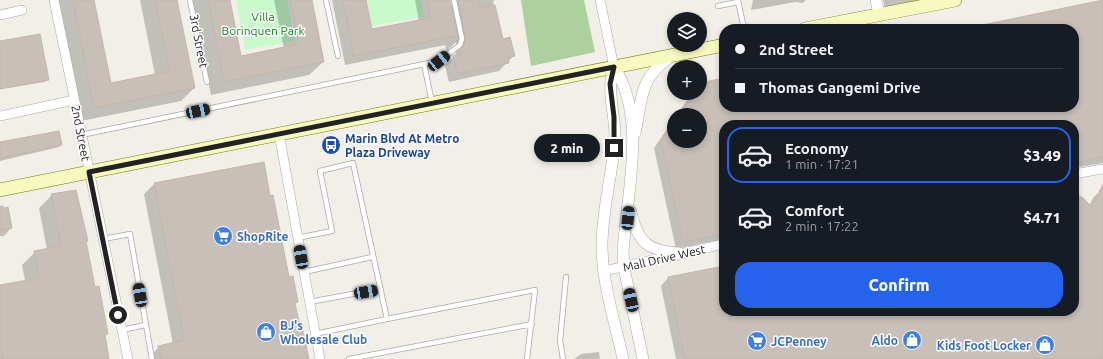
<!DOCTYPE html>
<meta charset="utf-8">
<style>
body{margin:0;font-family:Ubuntu,sans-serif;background:#242831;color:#f1f3f6;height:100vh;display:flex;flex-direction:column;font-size:15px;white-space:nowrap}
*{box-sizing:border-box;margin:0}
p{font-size:13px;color:#9ea1a6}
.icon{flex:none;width:22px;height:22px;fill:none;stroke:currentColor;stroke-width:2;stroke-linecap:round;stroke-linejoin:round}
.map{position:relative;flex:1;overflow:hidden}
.sheet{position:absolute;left:719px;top:120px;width:360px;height:196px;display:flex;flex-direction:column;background:#171b24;border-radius:16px;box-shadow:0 2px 6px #0003}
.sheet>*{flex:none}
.banner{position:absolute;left:719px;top:24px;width:360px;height:88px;border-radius:16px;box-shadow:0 2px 6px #0003;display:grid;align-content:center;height:88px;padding:0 16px;background:#171b24}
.controls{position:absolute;left:667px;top:12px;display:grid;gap:8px}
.controls a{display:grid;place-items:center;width:40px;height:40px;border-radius:50%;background:#171b24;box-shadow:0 2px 6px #0003;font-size:20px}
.end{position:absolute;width:18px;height:18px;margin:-9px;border:5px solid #222;background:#fff;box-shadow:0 0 0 2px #fff}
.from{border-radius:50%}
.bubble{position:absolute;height:28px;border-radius:14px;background:#171b24;box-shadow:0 2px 6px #0003;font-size:13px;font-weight:800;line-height:28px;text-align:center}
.car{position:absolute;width:12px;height:24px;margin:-12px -6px;border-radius:5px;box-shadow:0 0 3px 1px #0007;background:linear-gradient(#222 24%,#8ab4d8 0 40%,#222 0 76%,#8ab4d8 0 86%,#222 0)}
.banner b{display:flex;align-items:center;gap:14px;height:38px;font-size:15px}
.banner b+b{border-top:1px solid #363941}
.banner i{width:10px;height:10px;background:#f1f3f6}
ul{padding:7px 0 0;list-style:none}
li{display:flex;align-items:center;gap:12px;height:56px;margin:0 8px 6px;padding:0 8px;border:2px solid transparent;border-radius:16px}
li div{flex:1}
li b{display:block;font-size:15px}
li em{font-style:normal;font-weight:800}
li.selected{border-color:#2563eb}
li>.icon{width:36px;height:36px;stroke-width:1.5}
.primary-button{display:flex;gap:8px;margin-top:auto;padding:8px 16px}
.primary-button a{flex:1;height:46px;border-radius:16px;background:#2563eb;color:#fff;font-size:16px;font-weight:800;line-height:46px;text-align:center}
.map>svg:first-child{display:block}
.forest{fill:#add19e}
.park{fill:#c8facc}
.shadow{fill:#0003}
.building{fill:#c7bfb8;stroke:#c4b6ab}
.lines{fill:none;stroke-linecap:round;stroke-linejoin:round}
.service-casing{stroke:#a9a9a9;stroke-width:6}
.minor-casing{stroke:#a9a9a9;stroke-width:10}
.tertiary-casing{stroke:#a9a9a9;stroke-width:12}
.secondary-casing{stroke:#707d05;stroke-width:14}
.service{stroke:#fff;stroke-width:4.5}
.minor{stroke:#fff;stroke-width:9}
.tertiary{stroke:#fff;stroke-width:11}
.secondary{stroke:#f7fabf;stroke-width:13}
.route{stroke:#222;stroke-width:5}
.labels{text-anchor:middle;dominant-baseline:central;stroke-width:3;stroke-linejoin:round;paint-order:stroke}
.park-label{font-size:12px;fill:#0c8416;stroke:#fff}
.street-label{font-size:12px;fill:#222;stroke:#fff}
.transit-label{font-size:12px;font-weight:bold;fill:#164399;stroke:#fff;text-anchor:start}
.shop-label{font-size:12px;font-weight:bold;fill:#366cbe;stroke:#fff;text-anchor:start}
</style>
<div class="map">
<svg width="1103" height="359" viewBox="0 0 1103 359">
<rect width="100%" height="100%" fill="#f2efe9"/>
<!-- forest -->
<path class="forest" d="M521 0H584L595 52 531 66Z"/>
<!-- park -->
<path class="park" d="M236 0H287L295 41 245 50Z
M367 0H421L424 17 372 26Z"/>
<!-- shadow -->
<path class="shadow" d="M59 0H93L110 84 155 75 140 0H176L194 88 181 101 81 121 57 2Z
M192 0H229L240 57 284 48 274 0H311L323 62 309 75 211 95Z
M332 0H365L371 31 419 21 415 0H447L451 6 457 0H495L493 1 502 41 514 55 499 71 449 82 445 66 455 56 457 49 456 42 447 51 445 45 345 65Z
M753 0H806L803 3 795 2 751 10Z
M883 0H958L887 16Z
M1103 1V163L1074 168V125H724V239L676 249 654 148 674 119V141H700V115H677L692 93H700V85L724 79V107H1074V29H967Z
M0 43 48 79 45 82 0 89Z
M58 132 61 145 59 147 0 161V143Z
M154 184 269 197 288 278 297 302 294 304 308 359H149V357L159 347 173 344 144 194Z
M1101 190H1103V359H676L661 286 668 278 724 267V311H1074V194L1089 206 1093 198Z
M52 195 85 242 94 288 107 334 104 337 108 359H0V286L25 281 22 265 35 252 47 250 39 208Z
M3 205 11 228 4 236H0V206Z
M599 352 600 359H574L581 354Z"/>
<!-- building -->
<path class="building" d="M73 0H94L111 83 170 71 155 0H177L195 88 94 108Z
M208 0H230L241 56 299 44 290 0H312L324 62 224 82Z
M343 0H366L372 29 430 18 427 0H450L458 39 457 42 455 36 354 56Z
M458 0H478L479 8 495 5 503 39 510 37 515 56 508 58 509 63 458 74 453 56 460 54 459 51 463 47 466 39Z
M1103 0V157L1074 163V125H724V234L683 242 661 140 674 121V141H700V115H678L694 93H700V83L724 78V107H1074V29H983L982 25Z
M40 34 49 80 0 89V41Z
M59 131 62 145 0 158V142Z
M264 162 270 196 273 195 289 277 293 276 298 302 295 303 299 322H301L309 359H161L158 346 184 340 154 183Z
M1103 184V359H685L668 277 724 266V311H1074V193L1083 198 1092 207Z
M76 190 88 241H86L95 287 99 286 108 334 105 335 109 359H3L0 342V285L39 278 34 251 61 246 51 194Z
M8 207 12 228 0 231V209Z"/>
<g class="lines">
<!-- service casing -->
<g class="service-casing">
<path id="service" d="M190 0 207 82
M326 0 338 56
M738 0 744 29
M718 6 738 2
M424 64 432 102
M81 135 439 61 460 45 462 39 454 0
M297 238 332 231 320 171 353 163 387 319 535 290 527 359
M103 239 130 234 152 359
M304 272 372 257
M309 302 380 289
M122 330 145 325
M315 334 387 319
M349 359 532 324
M563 359 560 341 566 277"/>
</g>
<!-- minor casing -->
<g class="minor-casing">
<path id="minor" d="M54 0 128 359
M600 0 614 67
M0 15 22 10
M0 116 74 100
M279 134 320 359
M1074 174 1103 169
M604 271 724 244"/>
</g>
<!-- tertiary casing -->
<g class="tertiary-casing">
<path id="tertiary" d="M876 0 879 14
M614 67C648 118 626 196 623 253L624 268 643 359
M614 67C606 89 615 114 615 136 613 173 602 209 602 245 602 283 615 322 623 359
M635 133C643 97 638 80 671 56
M631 212C638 243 648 251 679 253"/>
</g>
<!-- secondary casing -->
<g class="secondary-casing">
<path id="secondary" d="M805 29 955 0
M0 190 724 45"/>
</g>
<!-- service -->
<use href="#service" class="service"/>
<!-- minor -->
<use href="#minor" class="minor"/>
<!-- tertiary -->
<use href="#tertiary" class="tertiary"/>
<!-- secondary -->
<use href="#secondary" class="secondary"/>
</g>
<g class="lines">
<!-- route -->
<path class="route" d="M118 315 89 172 614 67 610 84 614 117V148"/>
</g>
<!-- icons -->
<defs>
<g id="bus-disc" transform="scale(1)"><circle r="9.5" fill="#1a4fb4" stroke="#fff"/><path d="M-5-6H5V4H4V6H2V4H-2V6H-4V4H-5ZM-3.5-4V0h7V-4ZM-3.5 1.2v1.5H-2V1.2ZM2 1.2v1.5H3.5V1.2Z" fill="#fff"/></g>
<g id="supermarket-disc" transform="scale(1)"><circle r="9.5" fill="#3f7fe0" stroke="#fff"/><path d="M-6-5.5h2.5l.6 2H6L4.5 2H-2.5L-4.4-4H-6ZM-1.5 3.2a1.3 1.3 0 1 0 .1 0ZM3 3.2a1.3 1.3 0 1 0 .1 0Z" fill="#fff"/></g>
<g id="shop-disc" transform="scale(1)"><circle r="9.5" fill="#3f7fe0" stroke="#fff"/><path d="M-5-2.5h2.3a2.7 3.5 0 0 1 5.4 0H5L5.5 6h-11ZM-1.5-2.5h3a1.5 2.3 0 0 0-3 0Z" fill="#fff"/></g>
</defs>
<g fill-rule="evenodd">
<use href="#bus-disc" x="331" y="145"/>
<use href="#supermarket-disc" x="223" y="236"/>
<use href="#shop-disc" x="266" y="332"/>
<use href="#shop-disc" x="912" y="340"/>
<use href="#supermarket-disc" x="757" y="341"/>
<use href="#shop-disc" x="1045" y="345"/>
</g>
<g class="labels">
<!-- park labels -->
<g class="park-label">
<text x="263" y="16">Villa<tspan x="263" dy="14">Borinquen Park</tspan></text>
</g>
<!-- street labels -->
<g class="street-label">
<text transform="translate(199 41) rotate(79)">3rd Street</text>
<text transform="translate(81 133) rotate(79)">2nd Street</text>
<text transform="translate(664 258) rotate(-13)">Mall Drive West</text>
</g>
<!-- transit labels -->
<g class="transit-label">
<text x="345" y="138">Marin Blvd At Metro<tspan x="345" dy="14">Plaza Driveway</tspan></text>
</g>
<!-- shop labels -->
<g class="shop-label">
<text x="237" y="236">ShopRite</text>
<text x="280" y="325">BJ's<tspan x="280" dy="14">Wholesale Club</tspan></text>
<text x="898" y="340" text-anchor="end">Aldo</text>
<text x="771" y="341">JCPenney</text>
<text x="1031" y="345" text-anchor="end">Kids Foot Locker</text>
</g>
</g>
</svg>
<div class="controls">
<a><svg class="icon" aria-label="layers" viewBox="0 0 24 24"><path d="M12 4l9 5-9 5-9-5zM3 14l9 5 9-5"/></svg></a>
<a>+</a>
<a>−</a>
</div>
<i class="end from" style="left:118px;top:315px"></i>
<i class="end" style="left:614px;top:148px"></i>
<div class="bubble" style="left:534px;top:134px;width:66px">2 min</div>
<i class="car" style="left:439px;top:61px;rotate:52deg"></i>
<i class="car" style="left:198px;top:111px;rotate:78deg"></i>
<i class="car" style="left:628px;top:218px;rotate:6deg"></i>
<i class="car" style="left:301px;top:257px;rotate:350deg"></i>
<i class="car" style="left:366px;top:292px;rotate:80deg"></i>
<i class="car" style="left:140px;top:295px;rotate:350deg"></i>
<i class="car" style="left:631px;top:300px;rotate:348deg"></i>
<div class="banner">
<b><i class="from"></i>2nd Street</b>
<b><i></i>Thomas Gangemi Drive</b>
</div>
<section class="sheet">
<ul>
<li class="selected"><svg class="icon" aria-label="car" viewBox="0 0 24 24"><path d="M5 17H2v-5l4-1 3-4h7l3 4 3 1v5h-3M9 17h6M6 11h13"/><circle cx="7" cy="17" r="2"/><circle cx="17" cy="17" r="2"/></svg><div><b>Economy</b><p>1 min · 17:21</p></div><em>$3.49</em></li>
<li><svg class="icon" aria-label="car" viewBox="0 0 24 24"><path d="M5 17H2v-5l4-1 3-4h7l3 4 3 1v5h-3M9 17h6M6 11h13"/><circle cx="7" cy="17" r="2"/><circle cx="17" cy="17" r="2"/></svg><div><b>Comfort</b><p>2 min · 17:22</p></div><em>$4.71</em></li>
</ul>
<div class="primary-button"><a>Confirm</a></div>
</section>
</div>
